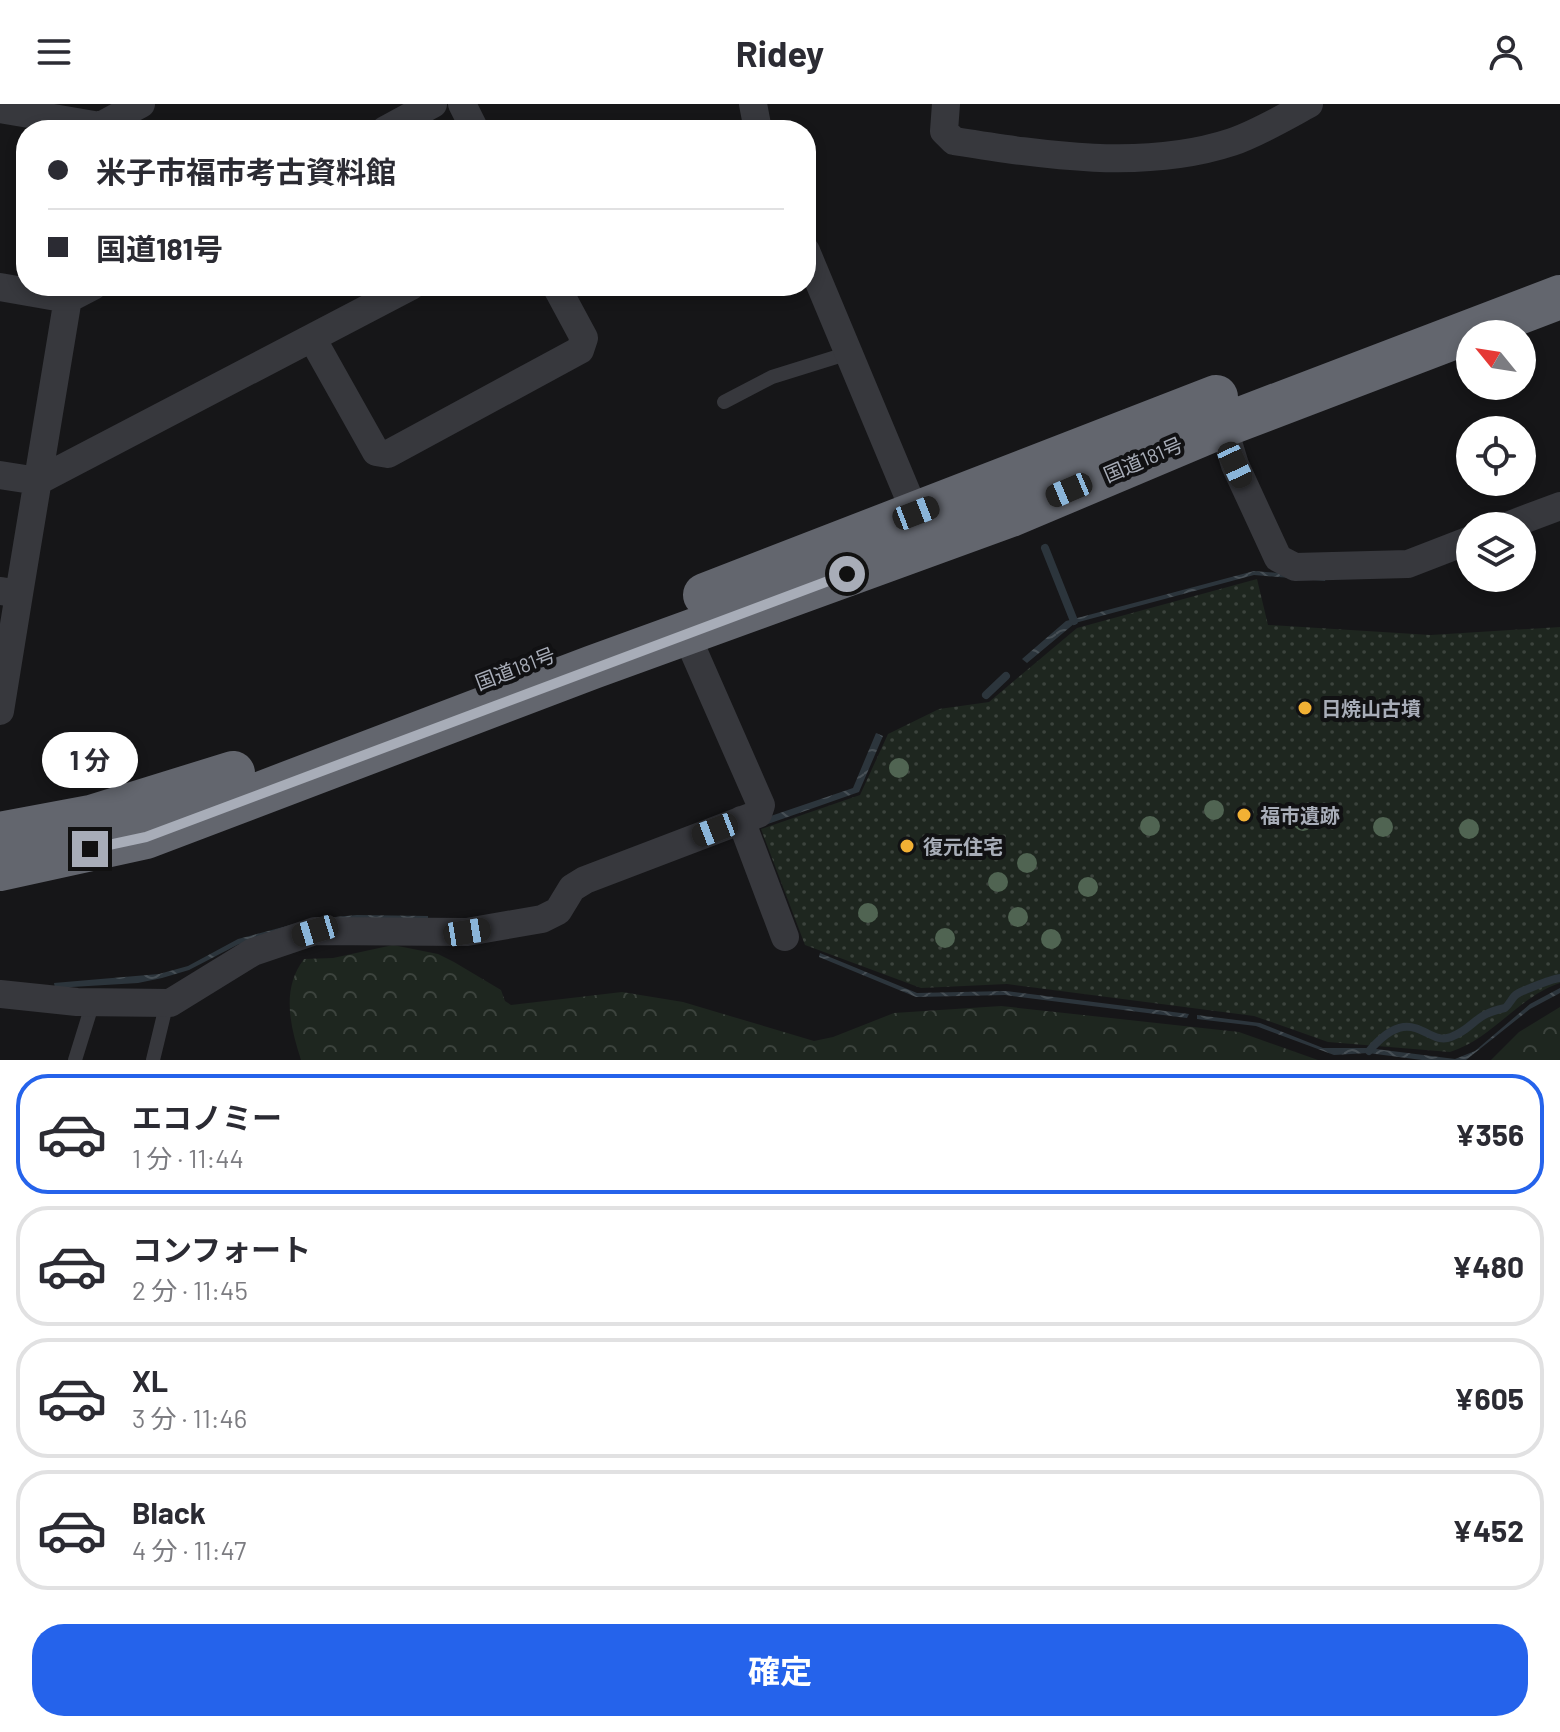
<!DOCTYPE html>
<html lang="ja">
<meta charset="utf-8">
<style>
body{margin:0;font-family:Barlow,"Noto Sans JP",sans-serif;background:#f7f7f7;color:#2b2b33;height:100vh;display:flex;flex-direction:column;font-size:30px;white-space:nowrap}
*{box-sizing:border-box;margin:0}
p{font-size:26px;color:#7c7c81}
.icon{flex:none;width:44px;height:44px;fill:none;stroke:currentColor;stroke-width:2;stroke-linecap:round;stroke-linejoin:round}
.map{position:relative;height:956px;overflow:hidden}
.side{display:flex;flex-direction:column;background:#fff;flex:1}
.side>*{flex:none}
.hud{position:absolute;left:16px;top:16px;width:800px;height:176px;border-radius:32px;box-shadow:0 4px 12px #0003;display:grid;align-content:center;height:176px;padding:0 32px;background:#fff}
.needle{width:52px;rotate:300deg}
.buttons{position:absolute;left:1456px;top:216px;display:grid;gap:16px}
.buttons a{display:grid;place-items:center;width:80px;height:80px;border-radius:50%;background:#fff;box-shadow:0 4px 12px #0003;font-size:40px}
.end{position:absolute;width:36px;height:36px;margin:-18px;border:10px solid #a8adb8;background:#111;box-shadow:0 0 0 4px #111}
.from{border-radius:50%}
.bubble{position:absolute;height:56px;border-radius:28px;background:#fff;box-shadow:0 4px 12px #0003;font-size:26px;font-weight:700;line-height:56px;text-align:center}
.car{position:absolute;width:24px;height:48px;margin:-24px -12px;border-radius:10px;box-shadow:0 0 6px 2px #0007;background:linear-gradient(#222 24%,#8ab4d8 0 40%,#222 0 76%,#8ab4d8 0 86%,#222 0)}
.hud b{display:flex;align-items:center;gap:28px;height:76px;font-size:30px}
.hud b+b{border-top:2px solid #e1e1e2}
.hud i{width:20px;height:20px;background:#2b2b33}
ul{padding:14px 0 0;list-style:none}
li{display:flex;align-items:center;gap:24px;height:120px;margin:0 16px 12px;padding:0 16px;border:4px solid #e1e1e2;border-radius:32px}
li div{flex:1}
li b{display:block;font-size:30px}
li em{font-style:normal;font-weight:700}
li.on{border-color:#2563eb}
li>.icon{width:72px;height:72px;stroke-width:1.5}
.button{display:flex;gap:16px;margin-top:auto;padding:16px 32px}
.button a{flex:1;height:92px;border-radius:32px;background:#2563eb;color:#fff;font-size:32px;font-weight:700;line-height:92px;text-align:center}
header{display:flex;justify-content:space-between;align-items:center;height:104px;padding:0 32px;background:#fff;font-size:36px;font-weight:700}
.map>svg:first-child{display:block}
.forest{fill:url(#forest-crowns)}
.park{fill:url(#park-dots)}
.water{fill:url(#water-waves)}
.lines{fill:none;stroke-linecap:round;stroke-linejoin:round}
.stream{stroke:#2c353c;stroke-width:8}
.lane{stroke:#37383d;stroke-width:14}
.street{stroke:#37383d;stroke-width:28}
.highway{stroke:#63666e;stroke-width:44}
.tree{fill:#506452}
.route{stroke:#a8adb8;stroke-width:10}
.poi-dot{fill:#f2b134;stroke:#111113;stroke-width:3}
.labels{text-anchor:middle;dominant-baseline:central;stroke-width:8;stroke-linejoin:round;paint-order:stroke}
.street-label{font-size:20px;fill:#a8adb8;stroke:#111113}
.poi-label{font-size:20px;font-weight:bold;fill:#a8adb8;stroke:#111113;text-anchor:start}
</style>
<header><svg class="icon" aria-label="menu" viewBox="0 0 24 24"><path d="M4 6h16M4 12h16M4 18h16"/></svg>Ridey<svg class="icon" aria-label="person" viewBox="0 0 24 24"><circle cx="12" cy="8" r="4"/><path d="M4 21q1-7 8-7t8 7"/></svg></header>
<div class="map">
<svg width="1560" height="956" viewBox="0 0 1560 956">
<defs>
<pattern id="forest-crowns" width="20" height="18" patternUnits="userSpaceOnUse" patternTransform="scale(2)"><rect width="20" height="18" fill="#1e261f"/><path d="M2 6a3 3 0 1 1 6 0M12 15a3 3 0 1 1 6 0" fill="none" stroke="#3c433d"/></pattern>
<pattern id="park-dots" width="8" height="8" patternUnits="userSpaceOnUse" patternTransform="scale(2)"><rect width="8" height="8" fill="#1e261f"/><path d="M2 2h.1M6 6h.1" fill="none" stroke="#3c433d" stroke-width="1.8" stroke-linecap="round"/></pattern>
<pattern id="water-waves" width="16" height="10" patternUnits="userSpaceOnUse" patternTransform="scale(2)"><rect width="16" height="10" fill="#2c353c"/><path d="M0 5q4-4 8 0t8 0" fill="none" stroke="#485056"/></pattern>
</defs>
<rect width="100%" height="100%" fill="#161618"/>
<!-- forest -->
<path class="forest" d="M393 841 438 850 454 858 501 886 505 897 511 901 622 888 683 898 814 937 833 933 894 909 1001 902 1239 928 1318 956H301C290 922 281 885 304 855L333 854Z
M1560 903V956H1491L1519 928Z"/>
<!-- park -->
<path class="park" d="M1257 475 1268 521 1431 531 1560 523V879C1518 893 1492 935 1450 948L1328 938 1254 912 1007 880 921 884 805 841 761 725 860 691 888 630 939 605 989 598 1077 524Z"/>
<!-- water -->
<path class="water" d="M1254 467 1326 473 1325 477 1254 471 1075 519 1027 559 1022 555 1066 517Z
M876 629 883 632 859 688 765 721 762 715 853 684Z
M357 811 428 812V817L239 840 189 866 162 874 138 879 55 884 54 879 159 870 188 862 238 835 313 815Z
M820 849 917 889 1006 887 1189 910 1187 914 1005 891 916 893 819 853Z
M1560 884V889L1530 905 1466 956H1422L1368 949 1334 951 1256 922 1197 915V911L1260 919 1323 944H1368L1455 955 1475 947 1530 900Z"/>
<g class="lines">
<!-- stream -->
<path class="stream" d="M1045 444 1074 517
M986 591 1006 572
M1369 947C1413 896 1426 943 1451 933 1475 924 1472 911 1505 904 1510 900 1512 893 1517 890 1524 886 1554 874 1560 874"/>
<!-- lane -->
<path class="lane" d="M724 298 772 273 849 249
M75 956 93 898
M153 956 167 898"/>
<!-- street -->
<path class="street" d="M462 0 475 26
M753 0 758 26
M946 0 944 27 954 37C1043 51 1144 67 1232 38 1258 29 1285 13 1309 0
M0 5 100 22 99 26
M100 22 141 0
M385 26 433 0
M806 147 922 425
M0 183 68 195 93 182
M312 234 376 348 388 350 580 246 584 234 556 182
M1218 306 1235 361 1278 454 1295 463 1408 460 1470 436
M0 371 38 377 411 182
M1507 422 1560 402
M19 490 70 182
M0 607 19 490 1 487
M741 716 785 833
M0 890 77 898 170 899 253 848 315 827 467 828 542 815 558 807 572 784 585 776 758 710 761 701 686 530"/>
<!-- highway -->
<path class="highway" d="M705 491 1216 293
M0 730 91 713 233 669
M0 765 146 733 593 563 1011 411 1222 322 1560 193"/>
</g>
<!-- trees -->
<g class="tree">
<circle cx="899" cy="664" r="10"/>
<circle cx="1214" cy="706" r="10"/>
<circle cx="1303" cy="717" r="10"/>
<circle cx="1150" cy="722" r="10"/>
<circle cx="1383" cy="723" r="10"/>
<circle cx="1469" cy="725" r="10"/>
<circle cx="1027" cy="759" r="10"/>
<circle cx="998" cy="778" r="10"/>
<circle cx="1088" cy="783" r="10"/>
<circle cx="868" cy="809" r="10"/>
<circle cx="1018" cy="813" r="10"/>
<circle cx="945" cy="834" r="10"/>
<circle cx="1051" cy="835" r="10"/>
</g>
<g class="lines">
<!-- route -->
<path class="route" d="M90 745 146 733 847 470"/>
</g>
<!-- markers -->
<g class="poi-dot">
<circle cx="1305" cy="604" r="8"/>
<circle cx="1244" cy="711" r="8"/>
<circle cx="907" cy="742" r="8"/>
</g>
<g class="labels">
<!-- street labels -->
<g class="street-label">
<text transform="translate(1143 355) rotate(-23)">国道181号</text>
<text transform="translate(515 564) rotate(-21)">国道181号</text>
</g>
<!-- poi labels -->
<g class="poi-label">
<text x="1321" y="604">日焼山古墳</text>
<text x="1260" y="711">福市遺跡</text>
<text x="923" y="742">復元住宅</text>
</g>
</g>
</svg>
<div class="buttons">
<a><svg class="needle" viewBox="-14 -14 28 28"><path d="M0-13l5 13h-10z" fill="#e53935"/><path d="M0 13l5-13h-10z" fill="#7c7c81"/></svg></a>
<a><svg class="icon" aria-label="locate" viewBox="0 0 24 24"><circle cx="12" cy="12" r="6"/><path d="M12 2v4M12 18v4M2 12h4M18 12h4"/></svg></a>
<a><svg class="icon" aria-label="layers" viewBox="0 0 24 24"><path d="M12 4l9 5-9 5-9-5zM3 14l9 5 9-5"/></svg></a>
</div>
<i class="end from" style="left:847px;top:470px"></i>
<i class="end" style="left:90px;top:745px"></i>
<div class="bubble" style="left:42px;top:628px;width:96px">1 分</div>
<i class="car" style="left:1235px;top:361px;rotate:155deg"></i>
<i class="car" style="left:1069px;top:386px;rotate:247deg"></i>
<i class="car" style="left:916px;top:409px;rotate:69deg"></i>
<i class="car" style="left:715px;top:726px;rotate:249deg"></i>
<i class="car" style="left:315px;top:827px;rotate:253deg"></i>
<i class="car" style="left:467px;top:828px;rotate:81deg"></i>
<div class="hud">
<b><i class="from"></i>米子市福市考古資料館</b>
<b><i></i>国道181号</b>
</div>
</div>
<section class="side">
<ul>
<li class="on"><svg class="icon" aria-label="car" viewBox="0 0 24 24"><path d="M5 17H2v-5l4-1 3-4h7l3 4 3 1v5h-3M9 17h6M6 11h13"/><circle cx="7" cy="17" r="2"/><circle cx="17" cy="17" r="2"/></svg><div><b>エコノミー</b><p>1 分 · 11:44</p></div><em>¥356</em></li>
<li><svg class="icon" aria-label="car" viewBox="0 0 24 24"><path d="M5 17H2v-5l4-1 3-4h7l3 4 3 1v5h-3M9 17h6M6 11h13"/><circle cx="7" cy="17" r="2"/><circle cx="17" cy="17" r="2"/></svg><div><b>コンフォート</b><p>2 分 · 11:45</p></div><em>¥480</em></li>
<li><svg class="icon" aria-label="car" viewBox="0 0 24 24"><path d="M5 17H2v-5l4-1 3-4h7l3 4 3 1v5h-3M9 17h6M6 11h13"/><circle cx="7" cy="17" r="2"/><circle cx="17" cy="17" r="2"/></svg><div><b>XL</b><p>3 分 · 11:46</p></div><em>¥605</em></li>
<li><svg class="icon" aria-label="car" viewBox="0 0 24 24"><path d="M5 17H2v-5l4-1 3-4h7l3 4 3 1v5h-3M9 17h6M6 11h13"/><circle cx="7" cy="17" r="2"/><circle cx="17" cy="17" r="2"/></svg><div><b>Black</b><p>4 分 · 11:47</p></div><em>¥452</em></li>
</ul>
<div class="button"><a>確定</a></div>
</section>
